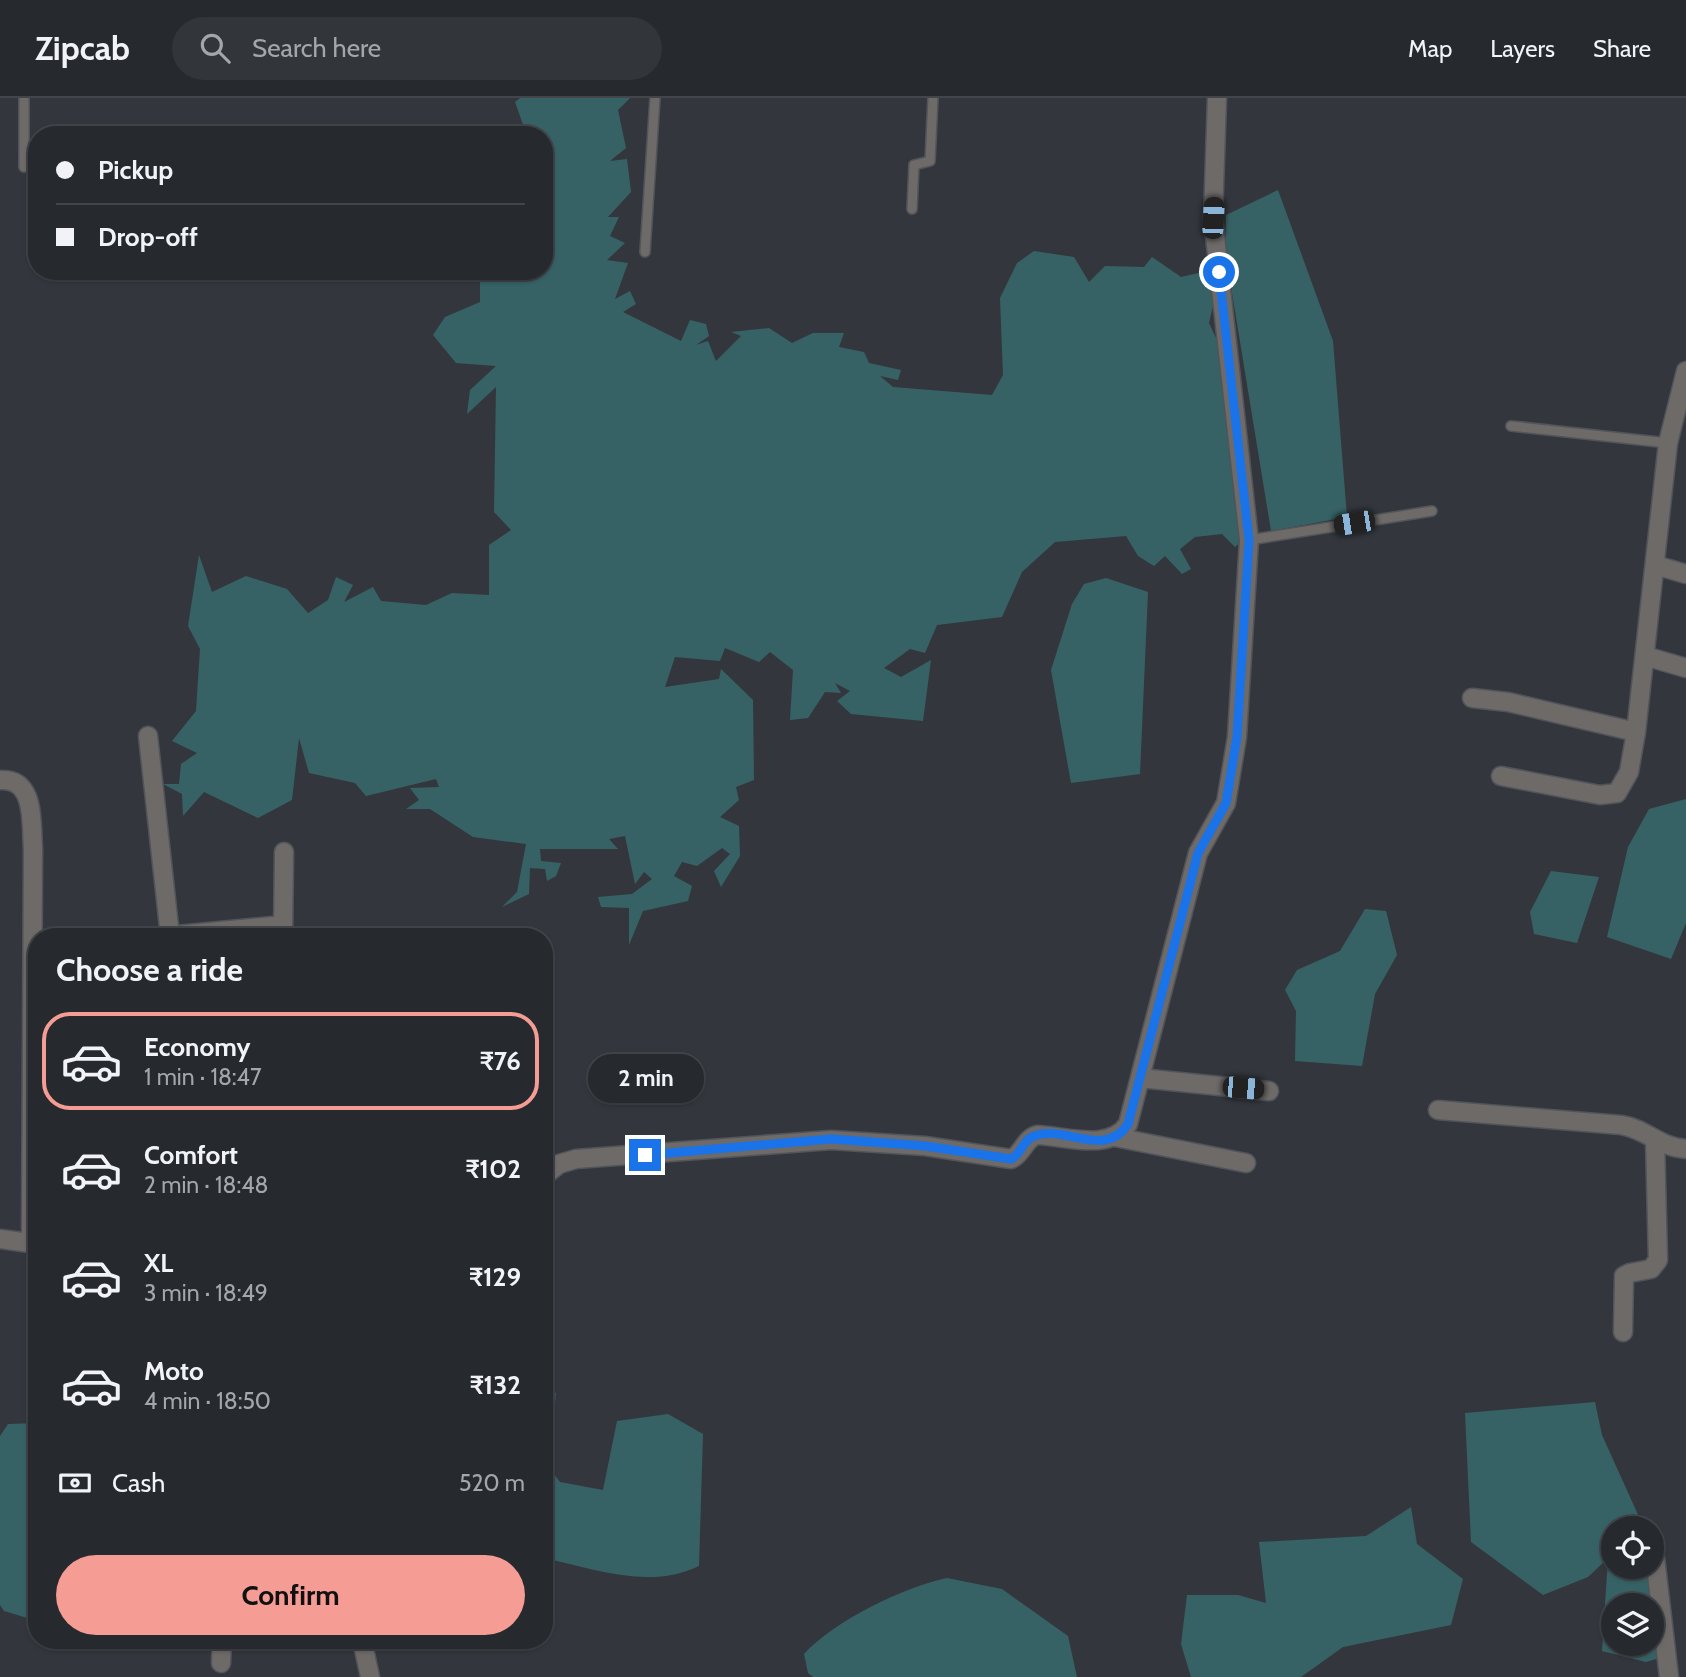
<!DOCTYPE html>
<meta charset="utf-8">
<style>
body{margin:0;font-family:Cabin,sans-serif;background:#32353a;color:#f1f3f6;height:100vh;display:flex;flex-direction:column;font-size:26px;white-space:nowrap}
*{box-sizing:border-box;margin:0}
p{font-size:23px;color:#a4a6aa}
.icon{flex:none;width:38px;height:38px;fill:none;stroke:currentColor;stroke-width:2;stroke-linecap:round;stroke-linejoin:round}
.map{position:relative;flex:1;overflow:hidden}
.details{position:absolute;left:28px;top:830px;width:525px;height:721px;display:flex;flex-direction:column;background:#26292e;border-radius:28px;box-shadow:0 2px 5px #0004,0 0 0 2px #42454a}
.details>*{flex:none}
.banner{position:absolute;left:28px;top:28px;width:525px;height:154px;border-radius:28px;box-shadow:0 2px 5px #0004,0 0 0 2px #42454a;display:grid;align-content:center;height:154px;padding:0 28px;background:#26292e}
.tools{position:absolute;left:1601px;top:1418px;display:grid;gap:14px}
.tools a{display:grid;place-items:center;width:63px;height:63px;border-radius:50%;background:#26292e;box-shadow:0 2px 5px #0004,0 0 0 2px #42454a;font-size:35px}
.end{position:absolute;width:32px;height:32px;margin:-16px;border:9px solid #1a73e8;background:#fff;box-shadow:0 0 0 4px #fff}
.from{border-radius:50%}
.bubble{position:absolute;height:49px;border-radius:24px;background:#26292e;box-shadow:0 2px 5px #0004,0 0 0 2px #42454a;font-size:23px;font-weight:800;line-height:49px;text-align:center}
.car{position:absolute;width:21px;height:42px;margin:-21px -10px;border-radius:9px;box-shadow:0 0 5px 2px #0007;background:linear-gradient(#222 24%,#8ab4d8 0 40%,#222 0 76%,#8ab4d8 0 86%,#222 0)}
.banner b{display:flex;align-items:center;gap:24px;height:66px;font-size:26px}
.banner b+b{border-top:2px solid #42454a}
.banner i{width:18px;height:18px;background:#f1f3f6}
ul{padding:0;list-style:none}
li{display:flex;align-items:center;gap:21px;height:98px;margin:0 14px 10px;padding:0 14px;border:4px solid transparent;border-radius:28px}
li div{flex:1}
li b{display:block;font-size:26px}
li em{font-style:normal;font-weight:800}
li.active{border-color:#f59c94}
li>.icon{width:63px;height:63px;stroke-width:1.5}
h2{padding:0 28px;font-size:32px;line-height:84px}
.pay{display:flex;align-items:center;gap:18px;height:77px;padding:0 28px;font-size:26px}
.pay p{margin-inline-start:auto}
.cta{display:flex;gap:14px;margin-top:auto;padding:14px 28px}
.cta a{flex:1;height:80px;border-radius:42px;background:#f59c94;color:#111;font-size:28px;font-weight:800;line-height:80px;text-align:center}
header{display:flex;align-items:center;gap:42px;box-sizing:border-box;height:98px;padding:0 35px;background:#26292e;border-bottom:2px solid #42454a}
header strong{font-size:33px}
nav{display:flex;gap:38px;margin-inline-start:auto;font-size:24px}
.search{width:490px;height:63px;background:#32353a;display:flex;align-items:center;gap:18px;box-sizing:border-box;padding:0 24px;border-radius:38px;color:#a4a6aa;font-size:26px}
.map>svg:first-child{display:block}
.water{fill:#376265;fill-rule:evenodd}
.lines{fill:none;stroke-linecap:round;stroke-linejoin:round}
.lane-casing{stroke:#51545a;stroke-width:12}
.street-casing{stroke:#51545a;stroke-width:21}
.lane{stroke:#6d6a68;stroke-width:9}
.street{stroke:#6d6a68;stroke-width:18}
.route{stroke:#1a73e8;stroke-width:9}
</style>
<header>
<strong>Zipcab</strong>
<div class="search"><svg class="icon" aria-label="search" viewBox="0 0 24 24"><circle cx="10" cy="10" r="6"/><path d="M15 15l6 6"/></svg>Search here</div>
<nav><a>Map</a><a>Layers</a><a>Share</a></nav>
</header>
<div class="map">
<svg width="1686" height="1579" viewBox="0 0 1686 1579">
<rect width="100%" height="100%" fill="#33373d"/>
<!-- water -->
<path class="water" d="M520 0H630L618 12 626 50 610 63 627 61 631 94 608 119H619L610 138 625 145 607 162 628 165 615 201 630 193 636 206 623 214 681 243 690 222 706 226 709 238 696 247 708 243 716 263 741 238 731 234 769 230 792 245 813 235H844L839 249 864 254 869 265 901 272 898 282 880 278 893 289 992 297 1003 277 1000 200 1017 165 1034 153 1074 159 1089 184 1105 168 1144 169 1152 159 1181 179 1207 173 1217 191 1209 225 1230 270 1245 440 1235 449 1222 436 1195 439 1180 451 1191 471 1182 476 1165 458 1154 468 1138 458 1126 438 1055 444 1022 474 1002 519 937 527 925 555 910 551 884 570 901 579 931 562 923 623 851 616 837 603 850 593 835 585 841 595 825 594 808 620 790 622 793 572 770 554 759 564 725 550 720 563 675 559 665 589 719 581 721 571 753 602 754 682 736 689 739 702 720 719 739 728 740 758 721 789 714 773 730 756 722 750 697 768 682 764 674 778 692 788 688 803 643 813 629 847V810L601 809 598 799 632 796 652 781 644 774 635 786 625 738 609 741 618 751H540L541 763 561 765 556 778 547 783 545 771 530 770 529 796 502 809 517 794 526 746 473 739 430 711H406L419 702 410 690 439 689 436 681 366 698 355 685 309 675 299 640 292 702 258 720 204 694 183 718 182 696 163 686H179L181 666 197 655 172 643 196 613 200 551 188 528 199 457 212 494 246 478 287 491 308 515 328 502 336 479 353 487 344 504 373 489 381 503 426 507 452 495 489 497V447L511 432 494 414 496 289 467 316 470 292 496 268 456 265 433 237 445 219 480 204V178L483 173H544V37H515L525 32 515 4Z
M1278 92 1333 243 1347 419 1271 433 1225 152 1226 117Z
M1106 480 1148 494 1140 676 1071 685 1051 572 1072 506 1084 486Z
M1686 701V825L1671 861 1607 839 1628 749 1649 711Z
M1551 773 1599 779 1577 845 1534 836 1530 814Z
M1365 811 1386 813 1397 857 1375 896 1362 968 1295 963 1296 913 1285 892 1297 872 1340 853Z
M544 1293 556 1295 549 1370 560 1384 603 1392 617 1323 668 1316 703 1336 699 1468C650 1492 595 1471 544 1460Z
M1595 1304 1602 1337 1644 1430H1614V1468H1652L1666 1558 1646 1564 1602 1553 1608 1460 1588 1479 1543 1497 1471 1444 1465 1315ZM1614 1507H1652V1545H1614Z
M37 1325V1522H34L4 1513 0 1507V1338L8 1326Z
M1411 1409 1417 1446 1463 1481 1451 1527 1343 1549 1301 1579H1191L1181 1546 1187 1497H1238L1266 1505 1259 1444 1366 1438Z
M947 1480 1002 1491 1068 1538 1077 1579H813L808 1575 804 1556C834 1523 904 1489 947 1480Z"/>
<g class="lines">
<!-- lane casing -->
<g class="lane-casing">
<path id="lane" d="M24 69V0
M912 111 914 67 930 63 933 0
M645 154 655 0
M1511 328 1668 345
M1249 442 1432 413"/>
</g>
<!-- street casing -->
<g class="street-casing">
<path id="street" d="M1655 467 1686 476
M1645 558 1686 570
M1472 600 1508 604 1636 634
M148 638 170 838
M1501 678 1600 697 1617 695 1629 674 1636 634 1668 345 1686 273
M0 682C36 680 31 725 33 751L31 1145
M167 838 283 827
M283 838 284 754
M1140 980 1269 993
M1438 1012 1621 1027C1647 1031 1658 1049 1686 1051
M1115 1039 1246 1065
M544 1078 559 1066 576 1061 831 1042 925 1048 1011 1061C1023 1056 1024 1041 1037 1037 1066 1038 1110 1054 1128 1026L1198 755 1226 705 1237 639 1249 442 1213 120 1217 0
M0 1141 37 1146
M1623 1234 1624 1178 1630 1175 1651 1171 1658 1162 1655 1042
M1654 1451 1669 1579
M362 1542 370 1579
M221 1565 222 1542"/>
</g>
<!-- lane -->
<use href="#lane" class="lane"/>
<!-- street -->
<use href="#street" class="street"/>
</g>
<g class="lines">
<!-- route -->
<path class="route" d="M645 1057 831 1041 925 1048 1011 1061C1021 1056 1023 1042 1034 1038 1063 1026 1105 1062 1128 1026L1198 755 1226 705 1237 639 1249 442 1219 174"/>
</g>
</svg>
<div class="tools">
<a><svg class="icon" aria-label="locate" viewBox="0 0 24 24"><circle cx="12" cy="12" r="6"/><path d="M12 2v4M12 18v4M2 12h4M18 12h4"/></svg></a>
<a><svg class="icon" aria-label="layers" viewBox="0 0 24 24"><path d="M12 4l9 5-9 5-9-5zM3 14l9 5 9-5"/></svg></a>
</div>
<i class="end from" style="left:1219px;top:174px"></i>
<i class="end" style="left:645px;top:1057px"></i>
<div class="bubble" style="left:588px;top:956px;width:116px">2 min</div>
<i class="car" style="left:1213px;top:120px;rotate:3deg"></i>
<i class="car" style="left:1354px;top:425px;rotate:261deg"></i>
<i class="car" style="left:1243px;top:990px;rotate:95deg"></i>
<div class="banner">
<b><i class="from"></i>Pickup</b>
<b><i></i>Drop-off</b>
</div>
<section class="details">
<h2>Choose a ride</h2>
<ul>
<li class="active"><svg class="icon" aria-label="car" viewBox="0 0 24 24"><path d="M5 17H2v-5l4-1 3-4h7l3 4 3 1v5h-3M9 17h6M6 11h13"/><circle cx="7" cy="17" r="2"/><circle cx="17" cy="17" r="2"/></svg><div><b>Economy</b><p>1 min · 18:47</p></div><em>₹76</em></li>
<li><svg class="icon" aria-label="car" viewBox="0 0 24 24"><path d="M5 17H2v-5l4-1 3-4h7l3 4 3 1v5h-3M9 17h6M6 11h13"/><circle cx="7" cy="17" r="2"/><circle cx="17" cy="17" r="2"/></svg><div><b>Comfort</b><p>2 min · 18:48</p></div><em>₹102</em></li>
<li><svg class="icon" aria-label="car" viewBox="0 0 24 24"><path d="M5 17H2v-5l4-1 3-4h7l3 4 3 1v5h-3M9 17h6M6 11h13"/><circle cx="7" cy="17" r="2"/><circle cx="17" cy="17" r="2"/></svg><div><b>XL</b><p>3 min · 18:49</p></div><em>₹129</em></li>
<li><svg class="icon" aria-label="car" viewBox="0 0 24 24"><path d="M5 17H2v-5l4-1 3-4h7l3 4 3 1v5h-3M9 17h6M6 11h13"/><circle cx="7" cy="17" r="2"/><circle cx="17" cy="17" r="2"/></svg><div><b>Moto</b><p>4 min · 18:50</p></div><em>₹132</em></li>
</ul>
<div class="pay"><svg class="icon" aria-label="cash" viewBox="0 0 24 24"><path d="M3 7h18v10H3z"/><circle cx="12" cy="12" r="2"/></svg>Cash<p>520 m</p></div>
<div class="cta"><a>Confirm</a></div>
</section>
</div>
